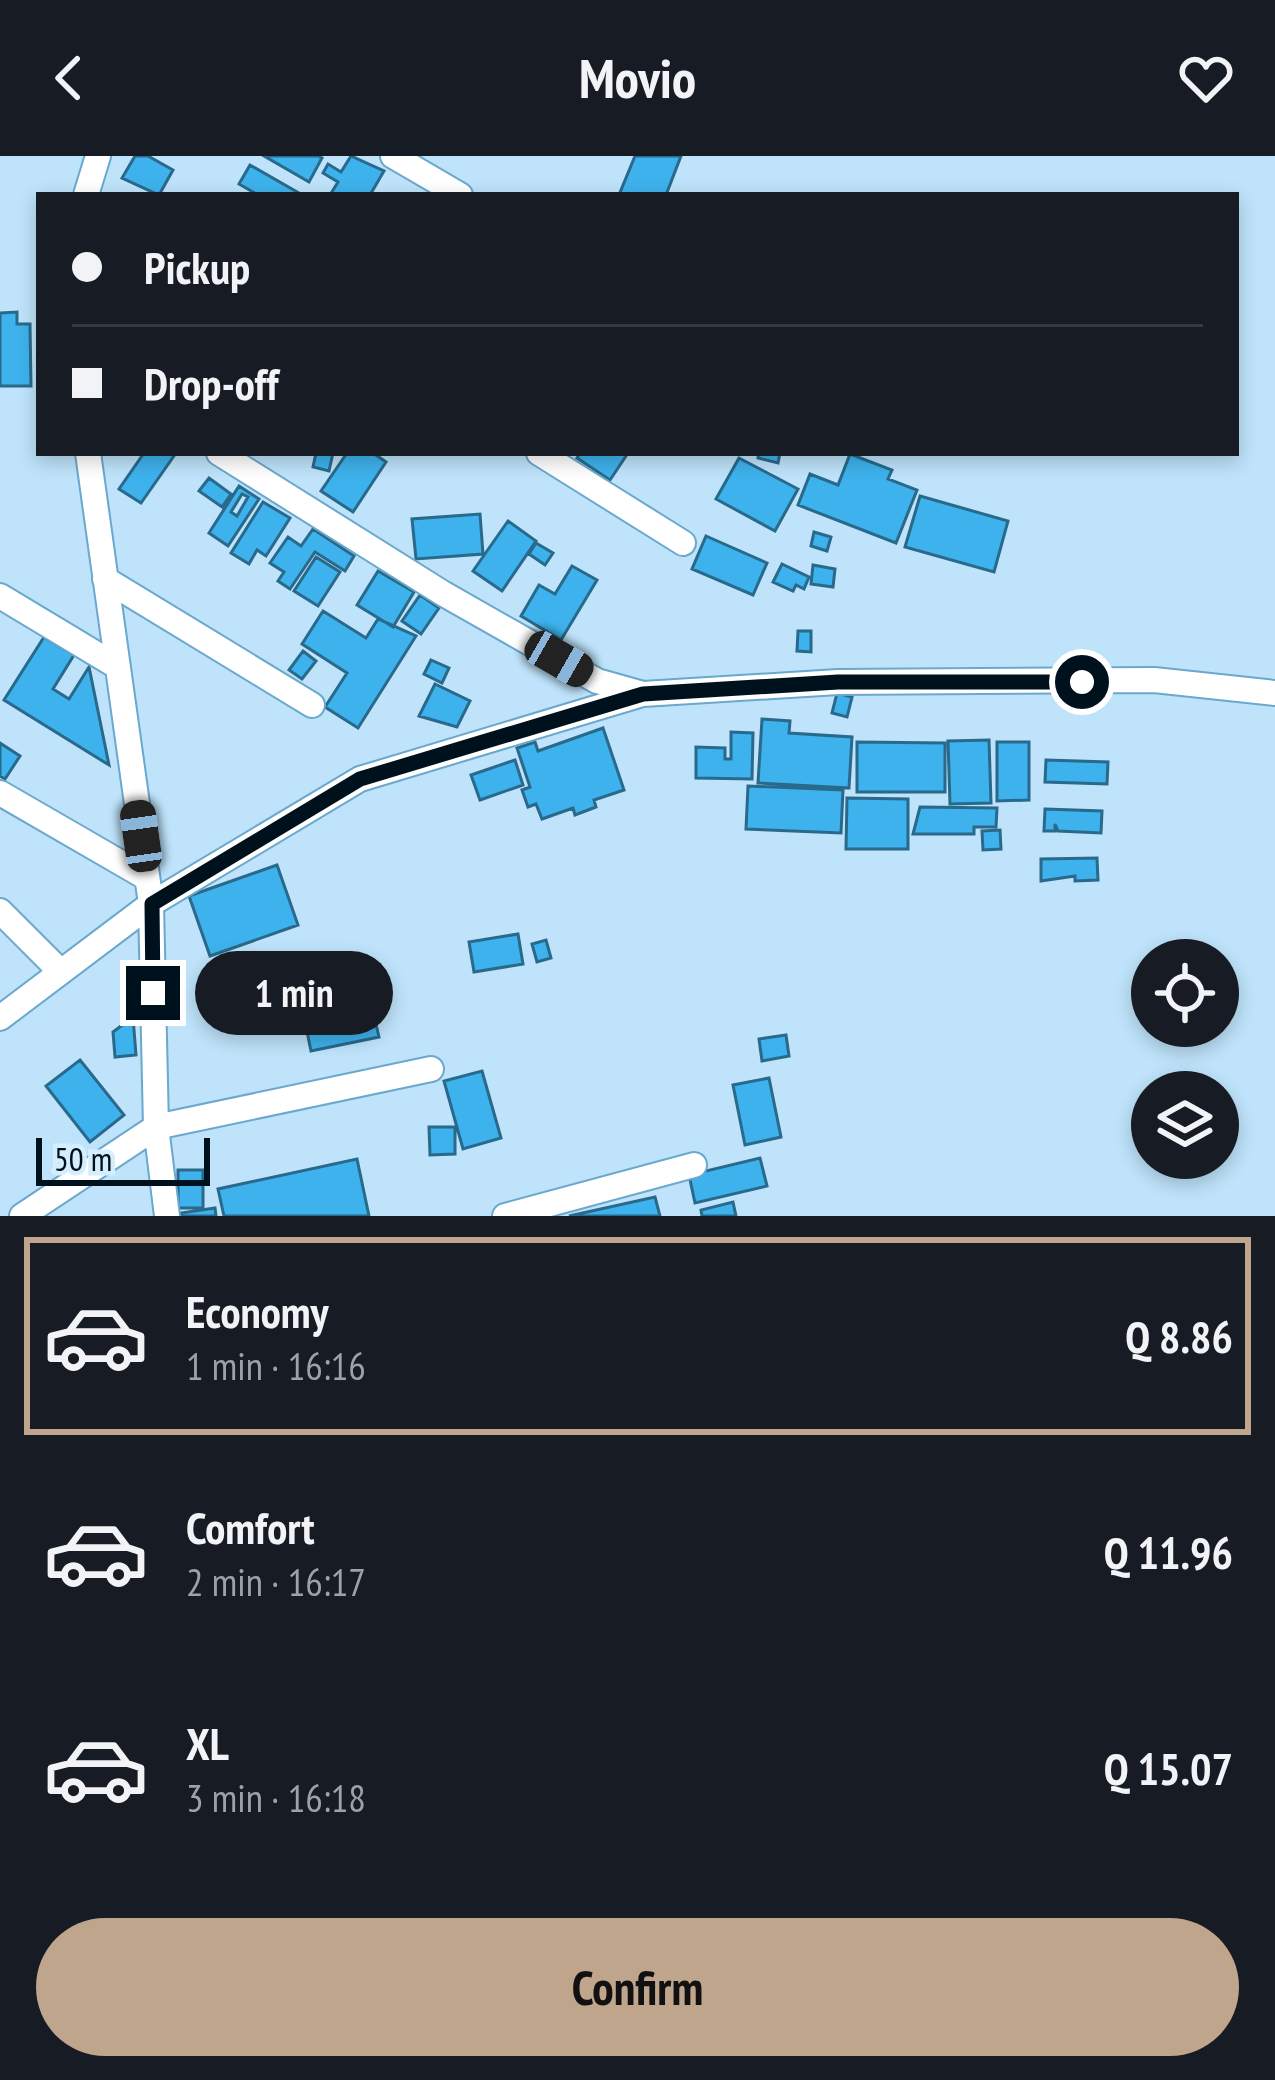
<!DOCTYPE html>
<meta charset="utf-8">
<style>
body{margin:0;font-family:"PT Sans Narrow",sans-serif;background:#242831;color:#f1f3f6;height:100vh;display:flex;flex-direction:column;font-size:45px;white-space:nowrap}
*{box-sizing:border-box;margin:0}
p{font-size:39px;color:#9ea1a6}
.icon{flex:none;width:66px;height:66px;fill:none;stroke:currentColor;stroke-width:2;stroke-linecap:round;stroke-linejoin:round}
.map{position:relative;height:1060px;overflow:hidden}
.sheet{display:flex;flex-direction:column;background:#171b24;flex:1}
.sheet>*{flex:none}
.banner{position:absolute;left:36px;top:36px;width:1203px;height:264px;border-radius:0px;box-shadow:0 6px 18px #0003;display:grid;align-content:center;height:264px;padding:0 36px;background:#171b24}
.buttons{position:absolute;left:1131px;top:783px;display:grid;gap:24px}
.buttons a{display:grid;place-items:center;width:108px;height:108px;border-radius:50%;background:#171b24;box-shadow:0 6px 18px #0003;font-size:60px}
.scale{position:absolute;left:36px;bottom:30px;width:174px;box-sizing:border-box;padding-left:12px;border:6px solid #00111e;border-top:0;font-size:33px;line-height:42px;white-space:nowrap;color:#00111e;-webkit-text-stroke:9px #d5eefe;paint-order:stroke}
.end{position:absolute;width:54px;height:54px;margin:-27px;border:15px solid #00111e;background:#fff;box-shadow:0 0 0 6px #fff}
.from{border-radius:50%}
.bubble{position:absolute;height:84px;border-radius:42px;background:#171b24;box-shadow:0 6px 18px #0003;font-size:39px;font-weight:700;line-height:84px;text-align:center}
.car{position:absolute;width:36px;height:72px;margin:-36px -18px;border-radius:15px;box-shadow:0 0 9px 3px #0007;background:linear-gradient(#222 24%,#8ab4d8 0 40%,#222 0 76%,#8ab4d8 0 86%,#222 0)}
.banner b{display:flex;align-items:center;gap:42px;height:114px;font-size:45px}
.banner b+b{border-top:3px solid #363941}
.banner i{width:30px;height:30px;background:#f1f3f6}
ul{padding:21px 0 0;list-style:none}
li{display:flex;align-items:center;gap:36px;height:198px;margin:0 24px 18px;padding:0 12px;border:6px solid transparent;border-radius:0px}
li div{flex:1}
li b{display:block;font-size:45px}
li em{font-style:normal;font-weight:700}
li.active{border-color:#c0a58d}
li>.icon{width:108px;height:108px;stroke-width:1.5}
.button{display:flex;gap:24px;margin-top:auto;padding:24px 36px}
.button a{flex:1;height:138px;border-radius:72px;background:#c0a58d;color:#111;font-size:48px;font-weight:700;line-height:138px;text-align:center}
header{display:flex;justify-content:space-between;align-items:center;height:156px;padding:0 36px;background:#171b24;font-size:54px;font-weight:700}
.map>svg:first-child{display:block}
.building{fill:#3eb2ec;stroke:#29698b;stroke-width:3;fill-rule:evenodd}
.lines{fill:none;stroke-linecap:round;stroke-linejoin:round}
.minor-casing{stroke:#6aa8cd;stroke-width:28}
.minor{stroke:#fff;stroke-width:24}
.route{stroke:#00111e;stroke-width:15}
</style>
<header><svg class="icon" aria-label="back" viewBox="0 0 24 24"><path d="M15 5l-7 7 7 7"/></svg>Movio<svg class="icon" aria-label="heart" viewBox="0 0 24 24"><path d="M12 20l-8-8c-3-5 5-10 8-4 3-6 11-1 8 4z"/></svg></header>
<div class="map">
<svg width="1275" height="1060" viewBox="0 0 1275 1060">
<rect width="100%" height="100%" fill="#bee3fa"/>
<!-- building -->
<path class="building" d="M135 0H148L173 14 159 39 122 22Z
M264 0H318L322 2 309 26Z
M351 0 384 15 370 39H330L338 26 323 17 328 8 341 16Z
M635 0H681L666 39H619Z
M250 9 299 37 298 39H258L239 28Z
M17 156V168H30L31 230H0V157Z
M144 297H176L141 347 119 333Z
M316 297H333L329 315 313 311Z
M347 297H373L386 306 353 356 321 335Z
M580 297H628L610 324 577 302Z
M759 297H780L778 307 758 302Z
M850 298 892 314 888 323 917 334 896 387 798 349 810 318 838 329Z
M739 302 798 333 775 375 716 343Z
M209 322 231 338 222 351 199 335Z
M239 330 259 343 228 390 209 377ZM242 338 248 341 237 360 231 356Z
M920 340 1008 365 994 416 905 391Z
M263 346 290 362 266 400 257 394 249 408 231 397Z
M480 358 483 398 416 403 412 363Z
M508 365 536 385 502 435 473 415Z
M313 373 354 400 345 415 315 396 290 433 278 425 284 416 270 407 288 381 301 390Z
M814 376 831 381 827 395 811 390Z
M706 380 767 407 753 439 692 413Z
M536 387 553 397 545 409 529 398Z
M316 401 340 416 318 450 294 435Z
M782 408 809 421 804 433 796 429 793 435 773 426Z
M813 409 835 413 833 431 811 428Z
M572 410 597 424 561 484 521 460 539 429 555 438Z
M378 415 414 436 393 471 357 449Z
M420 439 439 452 421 478 402 465Z
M323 455 366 482 378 463 416 480 358 572 325 551 347 517 302 488Z
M798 475H811V496L797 495Z
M44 481 74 499 53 533 69 543 89 511 109 609 4 544Z
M303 495 316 505 302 523 289 514Z
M431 504 449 512 442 527 424 518Z
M435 528 470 545 457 571 419 560Z
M837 537 852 541 847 561 832 557Z
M762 563 790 565 789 577 852 581 849 632 758 627Z
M603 572 624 634 594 644 596 651 575 659 573 652 542 663 536 648 528 651 522 634 530 631 517 592 535 586 538 595Z
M731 576 753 577 752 623 696 622V591L725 592V603H731Z
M989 584 991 647 950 648 948 585Z
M857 586 945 587V636H857Z
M997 586H1029V644L997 645Z
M0 587 20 600 5 623 0 620Z
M515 604 523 629 480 644 471 619Z
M1046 604 1108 606 1107 628 1045 626Z
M748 630 843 634 841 677 746 673Z
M847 642 908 643V693H846Z
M920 651 997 652 996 671H974V678H913Z
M1045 653 1102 655 1101 677 1058 675 1055 668V675H1044Z
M1000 674 1001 693 983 694 982 675Z
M1097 702 1098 724 1075 725V720L1041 725V703Z
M277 709 298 769 210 800 189 740Z
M518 778 523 808 474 816 469 786Z
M546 784 551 802 537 806 532 788Z
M371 847 379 881 311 895 304 861Z
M133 861 136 899 115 901 113 876Z
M786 879 789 900 762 905 759 883Z
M80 904 124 959 90 986 46 930Z
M482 915 501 982 463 993 444 925Z
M769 922 781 981 745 989 733 929Z
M429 971H455V998L430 999Z
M760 1002 767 1030 695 1047 689 1019Z
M357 1003 369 1060H224L218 1033Z
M178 1014H203V1052H178Z
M655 1041 660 1060H569Z
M733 1046 736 1060H702L701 1054Z
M215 1052 216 1060H181V1057Z"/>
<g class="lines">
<!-- minor casing -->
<g class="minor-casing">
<path id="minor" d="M393 0 460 39
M86 39 98 0
M88 297 151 748 156 971 167 1060
M219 297 444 438 597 525 643 538 838 526 1154 524 1275 537
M539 297 683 387
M105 423 312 549
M0 440 118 511
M0 637 147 722
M0 755 61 816
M0 862 151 748 360 623 639 539
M22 1060 156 971 431 913
M505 1060 694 1009"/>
</g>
<!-- minor -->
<use href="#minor" class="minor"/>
</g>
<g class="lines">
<!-- route -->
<path class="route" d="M153 837 152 748 360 623 643 538 838 526H1082"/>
</g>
</svg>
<div class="buttons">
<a><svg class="icon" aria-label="locate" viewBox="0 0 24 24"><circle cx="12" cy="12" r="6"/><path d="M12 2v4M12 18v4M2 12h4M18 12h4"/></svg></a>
<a><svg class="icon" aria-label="layers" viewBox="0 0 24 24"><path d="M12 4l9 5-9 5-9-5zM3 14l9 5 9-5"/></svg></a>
</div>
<div class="scale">50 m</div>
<i class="end from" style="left:1082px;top:526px"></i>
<i class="end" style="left:153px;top:837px"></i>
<div class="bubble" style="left:195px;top:795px;width:198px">1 min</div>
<i class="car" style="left:559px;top:503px;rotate:120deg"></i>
<i class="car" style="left:141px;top:680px;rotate:352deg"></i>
<div class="banner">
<b><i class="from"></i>Pickup</b>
<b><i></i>Drop-off</b>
</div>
</div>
<section class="sheet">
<ul>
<li class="active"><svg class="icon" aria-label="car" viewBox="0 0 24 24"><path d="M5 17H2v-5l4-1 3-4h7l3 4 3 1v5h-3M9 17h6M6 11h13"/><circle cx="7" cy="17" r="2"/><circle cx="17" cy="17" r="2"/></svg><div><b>Economy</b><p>1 min · 16:16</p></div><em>Q 8.86</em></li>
<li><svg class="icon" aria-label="car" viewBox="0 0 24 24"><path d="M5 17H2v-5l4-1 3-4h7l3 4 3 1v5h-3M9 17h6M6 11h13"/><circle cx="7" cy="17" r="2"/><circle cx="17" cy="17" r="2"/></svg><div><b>Comfort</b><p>2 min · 16:17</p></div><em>Q 11.96</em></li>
<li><svg class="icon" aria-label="car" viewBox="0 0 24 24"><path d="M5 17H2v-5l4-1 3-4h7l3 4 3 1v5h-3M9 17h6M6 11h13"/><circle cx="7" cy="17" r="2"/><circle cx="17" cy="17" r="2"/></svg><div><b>XL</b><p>3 min · 16:18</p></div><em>Q 15.07</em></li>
</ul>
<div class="button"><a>Confirm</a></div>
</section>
